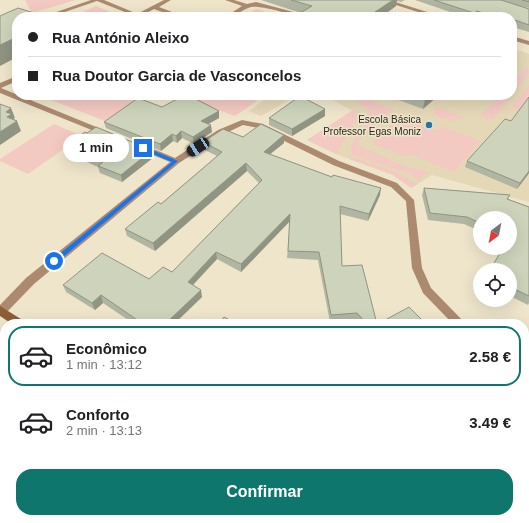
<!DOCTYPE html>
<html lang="pt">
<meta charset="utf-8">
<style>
body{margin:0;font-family:Arial,sans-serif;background:#f6f6f6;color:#202124;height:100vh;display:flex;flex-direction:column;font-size:15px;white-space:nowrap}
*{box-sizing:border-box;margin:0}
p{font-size:13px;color:#757577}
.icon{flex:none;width:22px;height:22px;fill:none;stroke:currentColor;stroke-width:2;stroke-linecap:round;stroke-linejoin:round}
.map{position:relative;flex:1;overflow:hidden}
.side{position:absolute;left:0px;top:319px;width:529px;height:204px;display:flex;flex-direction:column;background:#fff;border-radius:16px 16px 0 0;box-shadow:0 4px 16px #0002}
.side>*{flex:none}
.hud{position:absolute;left:12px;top:12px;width:505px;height:88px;border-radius:16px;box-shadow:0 4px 16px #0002;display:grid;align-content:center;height:88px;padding:0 16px;background:#fff}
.needle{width:26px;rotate:212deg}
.controls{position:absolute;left:473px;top:211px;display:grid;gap:8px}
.controls a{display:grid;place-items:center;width:44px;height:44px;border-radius:50%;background:#fff;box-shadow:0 4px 16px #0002;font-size:20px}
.end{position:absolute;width:18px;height:18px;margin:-9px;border:5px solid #1a73e8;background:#fff;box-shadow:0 0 0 2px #fff}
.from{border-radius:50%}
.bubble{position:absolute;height:28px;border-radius:14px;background:#fff;box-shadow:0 4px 16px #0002;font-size:13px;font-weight:700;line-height:28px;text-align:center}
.car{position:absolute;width:12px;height:24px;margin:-12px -6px;border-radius:5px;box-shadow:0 0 3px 1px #0007;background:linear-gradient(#222 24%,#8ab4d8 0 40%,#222 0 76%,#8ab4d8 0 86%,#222 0)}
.hud b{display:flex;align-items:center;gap:14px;height:38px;font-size:15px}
.hud b+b{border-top:1px solid #e0e0e0}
.hud i{width:10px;height:10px;background:#202124}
ul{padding:7px 0 0;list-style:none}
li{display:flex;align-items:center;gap:12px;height:60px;margin:0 8px 6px;padding:0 8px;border:2px solid transparent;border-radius:16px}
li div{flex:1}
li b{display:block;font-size:15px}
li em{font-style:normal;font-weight:700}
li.on{border-color:#0f766e}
li>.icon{width:36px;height:36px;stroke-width:1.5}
.action{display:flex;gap:8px;margin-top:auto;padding:8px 16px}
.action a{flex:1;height:46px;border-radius:16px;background:#0f766e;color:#fff;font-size:16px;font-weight:700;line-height:46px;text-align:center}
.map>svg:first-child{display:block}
.built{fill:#e4d8b7}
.green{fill:#f3cac2}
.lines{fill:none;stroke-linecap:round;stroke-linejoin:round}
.service{fill:#ab8a70;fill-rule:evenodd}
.minor{fill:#ab8a70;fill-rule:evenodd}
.tertiary{fill:#ab8a70;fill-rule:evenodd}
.secondary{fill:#8c5e35;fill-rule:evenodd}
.wall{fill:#b0b6a1}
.shaded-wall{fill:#909483}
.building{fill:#cdd4bb;stroke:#909483}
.route{fill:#1a73e8}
.poi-dot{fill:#2576a7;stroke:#eee5cb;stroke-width:1.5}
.labels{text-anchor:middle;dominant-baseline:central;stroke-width:3;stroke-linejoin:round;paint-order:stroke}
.far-poi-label{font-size:10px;fill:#2a261d;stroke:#eee5cb;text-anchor:end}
</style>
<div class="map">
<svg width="529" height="523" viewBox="0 0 529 523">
<rect width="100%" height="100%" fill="#eee5cb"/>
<!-- built -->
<path class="built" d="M512 48 529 54V202L432 175 411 188 393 175 336 154 307 140 353 111 323 95H512Z
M271 95H298L261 116 249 111Z"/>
<!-- green -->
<path class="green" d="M25 0H76L32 13Z
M96 6 113 13 104 17H72Z
M256 9 282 17H236L244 12 248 14Z
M528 67 529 73 492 121 480 116 500 95H512V82Z
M529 85V116L512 107Z
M38 95H143L105 121Z
M177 95H246L250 99 257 101 235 116Z
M346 95C364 95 379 104 395 111L387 114 358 142 359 146 405 166 430 172 417 180 413 175 352 155 351 145 365 125 369 112 360 102Z
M437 107 464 117C454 123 446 121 436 116L434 112Z
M353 110 356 113 357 120 336 154 307 140Z
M399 118 436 131 441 126 481 141 454 172 409 154 406 157 371 143Z
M54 124 82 136 28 174 0 161V159Z
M354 158 399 173 418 184 411 188 393 175 349 159Z
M5 402V518H264L272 523H0V407Z"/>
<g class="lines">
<!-- service -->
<path class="service" d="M91 0H104L140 15 135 16 97 1 50 17 45 16Z"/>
<!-- minor -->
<path class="minor" d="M164 0H171L159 7 185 17H176L154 9 139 17H131Z
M225 0H234L247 4 256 2 301 14 302 17H296C290 13 258 5 251 7 241 10 236 17 225 17L242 6Z
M17 76V81L1 88 111 133 107 135H104L0 93V83Z
M242 120 263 124 339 161 397 183 414 200 422 268 431 288 466 324H453L423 293 412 268 406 201 391 187 333 165 258 128 243 125 224 134 179 163 34 284 5 314 0 315V305L26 278 170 162 138 149V145H144L175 158 218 130Z
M524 366 529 368V379L524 377Z"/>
<!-- tertiary -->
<path class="tertiary" d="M380 0H389L443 17H434Z
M512 36 529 41V45L512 40Z"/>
<!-- secondary -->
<path class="secondary" d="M0 306 24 321 26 324H12L0 316Z
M308 518H328L330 523H310Z"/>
</g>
<!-- wall -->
<path class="wall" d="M261 0H405L401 2 397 1 396 6 384 15 301 13Z
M415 0H529V8L519 6 529 9V32L513 27H512V17H465Z
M385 95H439L423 109Z
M325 116 292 136 269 125V118Z
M219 118 208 124 212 132 194 144 182 138 177 143 173 141 161 151 106 128 104 122Z
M284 135V143L270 154 380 195 368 221 340 214 342 266 377 324H359L356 321 330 322 318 260 287 258 290 221 241 272 217 259 193 285 202 297 174 324H134L103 303 95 310 66 292 63 285 149 279 172 272 259 183 247 171 155 251 127 236 125 229 161 204 217 156 203 149V142L243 137Z
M65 146 154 157 122 182 100 173 98 167 67 153Z
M467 161 529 173 517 189 465 167Z
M424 188 510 195 508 199 529 207V303L528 305 510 296V218H480V231L464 224 428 220 422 195Z
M524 386 528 388 529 387V449L524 446Z
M529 470V491L524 487V478Z"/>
<!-- shaded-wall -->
<path class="shaded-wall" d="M393 0H397L396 6 381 17 375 12Z
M477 11 476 17H473L474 13Z
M515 20 513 27H512V22Z
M17 37V57L0 66V45Z
M254 95H260L254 98Z
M429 95H439L423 109 425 99Z
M11 108 15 118 13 119 17 121 21 131 0 145V132L6 112Z
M325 109V116L292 136V129Z
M219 111V118L201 128V121Z
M211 125 212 132 194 144 193 137Z
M181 131 182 138 177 143 176 136Z
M172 134 173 141 161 151 160 144Z
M284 135V143L264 159V152Z
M152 150 154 157 122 182 121 175Z
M246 163 247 171 155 251 153 243Z
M529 171V173L517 189 520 183Z
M381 188 380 195 368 221 369 214Z
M290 214V221L241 272V264Z
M216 252 217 259 189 289 188 282Z
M201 290 202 297 174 324H165Z
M101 295 103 303 95 310 92 303Z
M4 369 5 370V382L0 386V372Z"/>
<!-- building -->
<path class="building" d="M291 0H393L375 12 390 17H293L312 6Z
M434 0H501L529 9V25L515 20 512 22V17H496L477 11 474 13Z
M522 0H529V2Z
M18 8 47 17H17V37L0 45V16Z
M141 14 148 17H136Z
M185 95H188L219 111 201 121 211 125 193 137 181 131 176 136 172 134 160 144 104 122 138 98 162 107Z
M415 95H429L425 99Z
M300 96 325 109 292 129 269 118Z
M529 97V171L520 183 467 161 505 119 511 121Z
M0 104 11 108 6 112 12 114 7 117 17 121 0 132Z
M261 124 284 135 264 152 332 177 333 175 381 188 369 214 340 206 342 266 362 265 377 324H367L357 313 331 315 319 252 288 251 290 214 241 264 216 252 188 282 201 290 165 324H143L101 295 92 303 63 285 102 253 149 279 163 267 172 272 262 180 246 163 153 243 125 229 158 202 161 204 222 152 203 142 223 129 243 137Z
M96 127 152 150 121 175 98 166 103 162 65 146 85 132 87 133Z
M424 188 510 195 507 199 529 207V296L510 287V270H490L503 248H510V218H480V223L467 217 430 213Z
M409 307 426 324H378Z
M224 317 237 324H219Z
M0 366 4 369 0 372Z
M524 386 528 388V387H529V438L524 435Z"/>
<!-- route -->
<path class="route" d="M141 147H145L178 161 56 263H52V260L172 162 141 149Z"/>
<!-- markers -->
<circle class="poi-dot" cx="429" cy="125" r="4"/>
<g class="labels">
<!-- far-poi labels -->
<g class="far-poi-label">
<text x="421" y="119">Escola Básica<tspan x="421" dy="12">Professor Egas Moniz</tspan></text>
</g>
</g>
</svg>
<div class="controls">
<a><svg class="needle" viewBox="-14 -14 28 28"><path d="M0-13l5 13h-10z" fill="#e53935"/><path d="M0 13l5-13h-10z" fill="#757577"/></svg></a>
<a><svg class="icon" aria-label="locate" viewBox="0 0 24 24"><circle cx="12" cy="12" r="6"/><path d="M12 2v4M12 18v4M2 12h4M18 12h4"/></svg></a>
</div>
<i class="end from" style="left:54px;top:261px"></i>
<i class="end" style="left:143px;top:148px"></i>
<div class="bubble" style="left:63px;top:134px;width:66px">1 min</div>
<i class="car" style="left:198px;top:147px;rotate:237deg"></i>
<div class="hud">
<b><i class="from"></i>Rua António Aleixo</b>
<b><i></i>Rua Doutor Garcia de Vasconcelos</b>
</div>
<section class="side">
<ul>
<li class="on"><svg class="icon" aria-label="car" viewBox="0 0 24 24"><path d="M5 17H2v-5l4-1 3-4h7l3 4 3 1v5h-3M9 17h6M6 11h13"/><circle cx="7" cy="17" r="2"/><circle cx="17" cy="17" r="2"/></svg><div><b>Econômico</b><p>1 min · 13:12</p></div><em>2.58 €</em></li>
<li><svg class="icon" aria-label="car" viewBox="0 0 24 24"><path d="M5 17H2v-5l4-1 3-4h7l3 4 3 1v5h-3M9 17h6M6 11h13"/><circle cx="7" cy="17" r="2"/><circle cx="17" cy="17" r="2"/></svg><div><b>Conforto</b><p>2 min · 13:13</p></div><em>3.49 €</em></li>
</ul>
<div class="action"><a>Confirmar</a></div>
</section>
</div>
